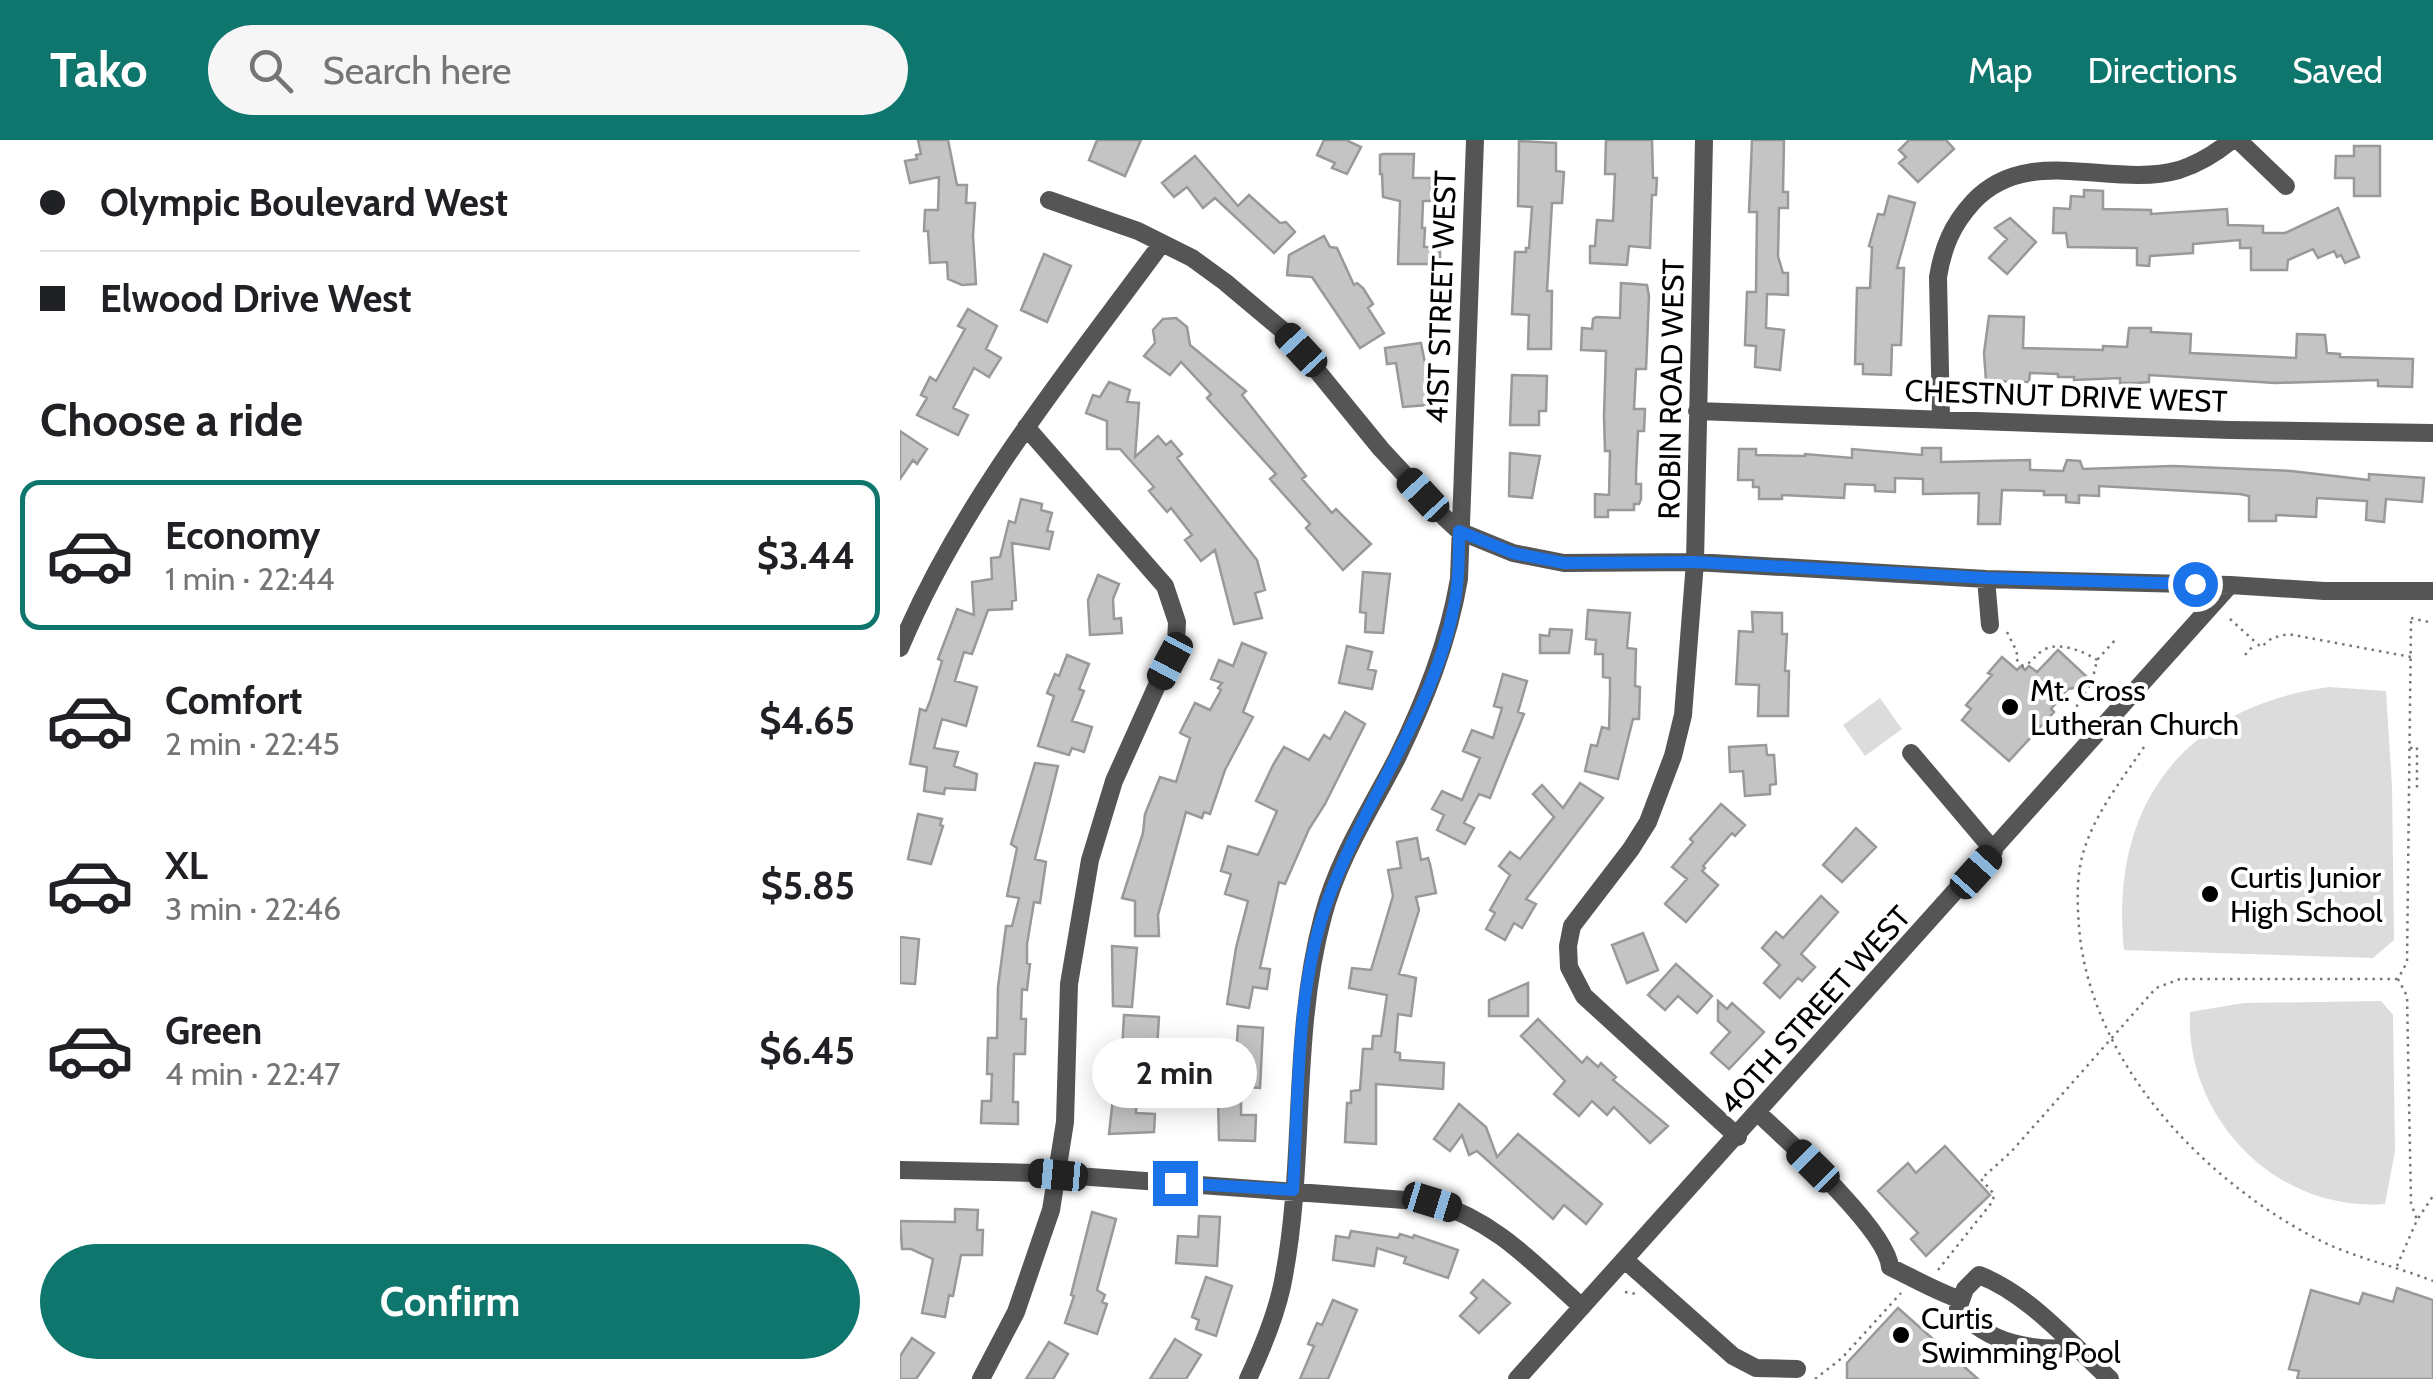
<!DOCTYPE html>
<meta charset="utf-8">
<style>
body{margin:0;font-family:Cabin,sans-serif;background:#f6f6f6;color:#202124;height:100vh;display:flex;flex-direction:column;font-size:38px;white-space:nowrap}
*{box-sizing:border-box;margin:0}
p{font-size:32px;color:#757577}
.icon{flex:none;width:55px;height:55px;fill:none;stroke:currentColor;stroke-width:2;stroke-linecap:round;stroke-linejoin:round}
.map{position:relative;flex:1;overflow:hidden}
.drawer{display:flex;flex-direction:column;background:#fff;width:900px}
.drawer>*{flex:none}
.guide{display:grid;align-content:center;height:220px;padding:0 40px;background:#fff}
.end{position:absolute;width:45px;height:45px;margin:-22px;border:12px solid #1a73e8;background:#fff;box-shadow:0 0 0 5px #fff}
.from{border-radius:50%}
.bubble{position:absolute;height:70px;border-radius:35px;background:#fff;box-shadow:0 5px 25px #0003;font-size:32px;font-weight:700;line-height:70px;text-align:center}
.car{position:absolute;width:30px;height:60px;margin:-30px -15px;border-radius:12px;box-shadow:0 0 8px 2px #0007;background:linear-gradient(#222 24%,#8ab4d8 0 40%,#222 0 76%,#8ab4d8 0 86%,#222 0)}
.guide b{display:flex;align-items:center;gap:35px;height:95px;font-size:38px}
.guide b+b{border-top:2px solid #e0e0e0}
.guide i{width:25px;height:25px;background:#202124}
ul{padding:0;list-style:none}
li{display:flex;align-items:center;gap:30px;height:150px;margin:0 20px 15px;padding:0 20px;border:5px solid transparent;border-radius:20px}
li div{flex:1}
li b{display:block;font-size:38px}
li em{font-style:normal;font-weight:700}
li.current{border-color:#0f766e}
li>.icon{width:90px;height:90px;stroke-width:1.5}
h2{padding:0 40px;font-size:45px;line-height:120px}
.button{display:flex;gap:20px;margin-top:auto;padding:20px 40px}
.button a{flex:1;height:115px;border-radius:60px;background:#0f766e;color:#fff;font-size:40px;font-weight:700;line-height:115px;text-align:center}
header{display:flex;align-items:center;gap:60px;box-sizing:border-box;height:140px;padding:0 50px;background:#0f766e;color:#fff}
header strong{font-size:48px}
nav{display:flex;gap:55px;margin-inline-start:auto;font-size:35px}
.search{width:700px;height:90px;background:#f6f6f6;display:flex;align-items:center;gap:25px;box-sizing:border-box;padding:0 35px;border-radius:55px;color:#757577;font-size:38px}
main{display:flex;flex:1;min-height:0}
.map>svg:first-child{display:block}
.garden{fill:#dcdcdc}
.building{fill:#c4c4c4;stroke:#999;stroke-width:2.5}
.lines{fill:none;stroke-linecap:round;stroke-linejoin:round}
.path{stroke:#777;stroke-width:2.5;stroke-dasharray:2.5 5;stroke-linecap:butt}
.minor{stroke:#555;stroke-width:18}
.route{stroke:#1a73e8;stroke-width:12}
.poi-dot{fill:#000;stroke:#fff;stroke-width:4}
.labels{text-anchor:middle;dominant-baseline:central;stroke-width:8;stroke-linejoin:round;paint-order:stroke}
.street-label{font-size:30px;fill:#000;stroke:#fff}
.poi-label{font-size:30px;fill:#000;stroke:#fff;text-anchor:start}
</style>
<header>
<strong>Tako</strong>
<div class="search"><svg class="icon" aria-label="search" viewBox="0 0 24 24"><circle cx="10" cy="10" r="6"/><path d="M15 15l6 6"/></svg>Search here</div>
<nav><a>Map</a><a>Directions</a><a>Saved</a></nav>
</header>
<main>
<section class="drawer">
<div class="guide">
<b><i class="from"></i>Olympic Boulevard West</b>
<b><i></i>Elwood Drive West</b>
</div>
<h2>Choose a ride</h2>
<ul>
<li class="current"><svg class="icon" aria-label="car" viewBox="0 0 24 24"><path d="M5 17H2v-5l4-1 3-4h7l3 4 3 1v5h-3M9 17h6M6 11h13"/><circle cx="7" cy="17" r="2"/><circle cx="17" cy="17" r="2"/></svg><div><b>Economy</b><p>1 min · 22:44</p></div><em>$3.44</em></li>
<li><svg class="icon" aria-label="car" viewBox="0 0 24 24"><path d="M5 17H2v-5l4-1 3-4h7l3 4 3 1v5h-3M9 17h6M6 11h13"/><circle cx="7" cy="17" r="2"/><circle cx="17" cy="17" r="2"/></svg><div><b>Comfort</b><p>2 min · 22:45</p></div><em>$4.65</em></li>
<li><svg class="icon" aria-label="car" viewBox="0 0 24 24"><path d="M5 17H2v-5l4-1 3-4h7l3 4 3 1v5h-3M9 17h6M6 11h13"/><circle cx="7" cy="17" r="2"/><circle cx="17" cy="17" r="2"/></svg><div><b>XL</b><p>3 min · 22:46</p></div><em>$5.85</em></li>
<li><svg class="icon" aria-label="car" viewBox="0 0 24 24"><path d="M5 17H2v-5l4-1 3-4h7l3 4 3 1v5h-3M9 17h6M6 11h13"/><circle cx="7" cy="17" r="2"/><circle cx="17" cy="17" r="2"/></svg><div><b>Green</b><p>4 min · 22:47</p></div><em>$6.45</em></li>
</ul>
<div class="button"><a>Confirm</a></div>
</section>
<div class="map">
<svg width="1533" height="1239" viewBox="0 0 1533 1239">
<rect width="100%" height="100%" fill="#fff"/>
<!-- garden -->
<path class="garden" d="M1429 547 1486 551 1492 646 1494 800 1473 818 1224 810C1209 665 1284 567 1429 547Z
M980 558 1002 589 965 616 943 585Z
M1481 861 1493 875 1495 1011 1485 1064C1378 1073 1285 979 1290 872L1344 863Z"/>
<!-- building -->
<path class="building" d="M18 0H48L57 45H67L66 63H75L73 96 76 144 62 145 48 139 47 122 30 123 28 91H24L25 70H38L39 37 10 43 5 21 17 19 16 15 21 14Z
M197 0H241L225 36 189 20Z
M424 0H446L461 7 447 34 432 28 435 23 417 15Z
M706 0H752L753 38H757L756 55H752L750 108 729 106 727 125 690 123V106H695L697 80 713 81 715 34H705Z
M852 0H884L883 52H888V68H879L878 116 883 133H888V155L867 154 866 188 884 190 880 230 855 227 856 206 845 205 847 152H856L857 72H849Z
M1009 0H1046L1054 9 1018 42 999 23 1006 17 999 10Z
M619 1 656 3V31L664 32 662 63H652L647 151H652L651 209H628L629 175 612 174 615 112H626V108H629L632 67 618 66Z
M1454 6H1480V56H1454V38H1435L1436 16H1454Z
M483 14H514L513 38H531V61H523L522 88H525L524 107H540V124H498L500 61 483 57 482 34H480V15Z
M295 16 338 66 349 55 380 83 386 82 395 92 374 113 315 58 303 68 287 47 274 57 262 43Z
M1184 50 1203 51V69L1251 70V74L1327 69 1328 85 1363 86V93H1385L1438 68 1459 117 1445 123 1441 115 1437 117 1434 111 1418 118 1413 109 1388 120 1387 130H1351V108H1340V100L1293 104V113L1250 116 1249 126 1237 125V108L1168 107 1166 93H1153L1154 68 1170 69 1171 56 1184 57Z
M989 56 1015 63 997 128H1004L1001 205H992L991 235 963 234V224H955L957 148H970L972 107 969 106 978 74 984 75Z
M1110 78 1136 102 1107 134 1089 118 1107 99 1095 88Z
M424 96 430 107 437 108 454 145 457 143 463 148 473 164 468 168 484 193 460 208 412 137 387 135 389 115Z
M144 114 171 126 147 182 121 170Z
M721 143 747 145 749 156 746 229H736L734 269H745L744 291H738L736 334V344H741V359L739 364H734V370H708V377H695V354L709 355 710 311H705L704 276 706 211 681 210 682 188 692 189 693 179 696 177 720 178Z
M68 169 97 186 86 209 101 218 89 237 74 228 53 268 68 275 58 295 17 275 27 258 21 255 30 237 36 241 65 189 58 186Z
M1089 176 1124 177 1123 208 1203 210V206L1227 207 1229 188H1251V192L1291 194 1290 213 1396 218 1397 194 1425 195 1427 213 1440 214V217L1513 219 1512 247 1478 246V240L1375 243 1249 235V242L1237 243H1220V238L1174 240V237H1158V234L1130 233 1129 242 1086 241 1084 213Z
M276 178 287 187 290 205 346 251 342 255 406 336 402 339 432 373 436 369 471 404 443 430 406 388 410 384 370 339 376 334 307 258 311 254 281 222 270 235 244 216 255 203 253 190 263 179Z
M521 203 528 238 525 249 528 265 503 267 496 223 487 224 485 208Z
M612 235 647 236 646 271H639V285H610Z
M209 242 230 250 227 262 239 263 235 317 258 296 266 305 271 301 282 314 277 318 357 420 365 450 355 453 362 478 334 484 315 410 301 421 285 400 292 395 271 368 267 372 249 351 254 347 220 309H207V281L186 273 193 255 200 257Z
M0 291 27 309 17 324 13 320 0 339Z
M1022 308H1041V322L1130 320V330L1163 331 1167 320 1180 321 1183 329 1273 326 1391 331 1469 340V334L1524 338 1522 362 1486 359 1484 382 1466 380 1467 361 1417 358 1416 377 1376 375V381H1349V356L1340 354 1199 346V356L1179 355V363L1166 362V355H1144V351L1102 350 1100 384H1078L1079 353 1023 354V339L995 338V352L975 351V345L945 344 944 358 882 355V359H859V347H853V340H838L839 309H856V315L905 316V314L952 318V309L1022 315Z
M610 313 640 316 632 358 609 356Z
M121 359 142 364 141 370 152 373 147 391 153 392 149 409 112 403 116 460 112 461V469L88 470 72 514 64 512 55 541 77 547 66 586 42 579 34 608 58 612 54 626 77 634 75 650 45 648 44 654 24 651 27 627 10 624 20 569 26 571 30 561 42 521 38 519 57 469 74 475 72 442 92 439 91 418 100 417 109 381 115 383Z
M463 432 490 434 483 493 465 492 466 473 460 472Z
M198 435 219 444 213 459 214 479 221 478 222 493 190 495 188 460Z
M688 470 730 473 727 508 736 509 735 546 740 547 739 579H733L718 639 685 631 691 605 697 606 702 587 709 589 710 553V538L703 537V514H695L696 500 686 499Z
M852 472 882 473V494H887L885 531H889L888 576H858L859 545 836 544 839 491 853 492Z
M650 489 672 490 669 513H640V495L649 496Z
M342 503 366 513 343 572 353 577 325 630 310 674 304 672 302 678 286 672 258 775 259 796H235V761L222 758 243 693 245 674 260 637 276 642 290 598 280 593 295 563 310 570 321 550 318 548 322 543 311 539 319 520 333 526Z
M447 506 472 512 468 529 476 531 472 549 439 543Z
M1158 510 1186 536 1174 548 1168 549 1151 569 1154 572 1109 621 1062 580 1071 569 1066 565 1092 535 1088 533 1102 517 1117 530 1121 526 1125 530 1129 526 1137 532Z
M167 515 189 524 179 549 184 551 172 581 192 587 184 612 172 608 169 615 138 606 154 556 147 553 155 534 159 536Z
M603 534 627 541 618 572 624 574 590 658 579 654 564 683 574 688 565 704 537 690 544 675 532 669 542 651 562 660 580 618 563 611 572 590 593 598 602 568 594 566Z
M445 572 465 584 425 664 409 689 385 744 379 742 360 828 370 829 367 849 353 847 349 868 327 864 336 808 348 761 325 754 331 734 321 731 328 706 358 715 377 671 356 661 373 625 384 607 409 620 424 595 430 599Z
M866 605 867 615H874L876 644 870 645V654L845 656 843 631 830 632 829 607Z
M135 623 158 626 135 719 146 722 140 763 134 762 127 804V823L130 824 127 850 122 849 121 879H126L125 914H114L113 962H118V984L81 983 82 961H91L92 934H87L88 898H97L98 847 106 786H112L119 758 107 756 117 708 111 704Z
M680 643 703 658 626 759 636 764 622 788 614 783 605 800 586 789 595 773 590 770 610 735 599 726 610 712 620 719 654 677 633 654 642 645 663 668Z
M821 664 845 685 835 696 832 693 803 726 805 728 802 731 818 745 786 782 765 764 787 739 772 727 793 702 790 699Z
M18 674 42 679 40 685 43 686 31 724 8 719Z
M956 688 976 707 942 742 923 725Z
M517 698 521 720 528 718 530 724 536 753 516 757 519 770 499 834 516 838 511 876 498 874 495 912 500 913V920L544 923 543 949 476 944V1004L445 1002 447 963H451V951L460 950 463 909H472L473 896H481L487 855 449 848 452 828 471 830 493 756 488 730 501 728 497 702Z
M921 756 938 772 901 814 915 827 902 841 898 838 880 858 864 843 880 825 862 808 876 792 883 798Z
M743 793 758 830 727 843 712 805Z
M0 797 19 799 15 844 0 843Z
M212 806 237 808 232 867 213 866Z
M776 824 812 856 797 873 778 856 765 870 748 855Z
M628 843V876H589V860Z
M818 861 827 869 832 863 864 892 829 929 811 913 830 892 818 881Z
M224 875 259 877 256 925 238 924 236 973 255 974 254 992 209 994 216 931 204 930 206 910 222 911Z
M638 879 682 923 687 917 698 927 701 923 716 937 713 940 768 986 750 1003 714 967 707 975 692 961 679 976 654 954 665 941 621 896Z
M338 886 363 888 360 948 334 946Z
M318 958H341V975H356L355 1001 319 1000Z
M559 964 586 987 597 1017 618 994 702 1064 686 1084 664 1065 653 1079 577 1011 569 1015 562 995 550 1011 534 999Z
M1045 1006 1090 1055 1026 1116 1011 1099 1018 1093 978 1051 1008 1023 1016 1033Z
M55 1069 78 1070 77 1090H83L82 1115H61L53 1156 49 1155 45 1177 22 1173 33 1119 11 1109H2L0 1081 55 1082Z
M192 1072 216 1079 197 1150 205 1155 202 1162 207 1164 197 1194 165 1183 174 1156 171 1155Z
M299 1076 320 1077 317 1126 276 1123 278 1096 298 1097Z
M451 1091 498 1098 500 1094 513 1098 514 1095 558 1110 548 1138 504 1123 506 1117 477 1108 474 1126 433 1120 436 1096 449 1098Z
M306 1137 332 1146 316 1196 296 1189 299 1180 292 1177Z
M583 1140 610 1163 579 1193 560 1176 577 1158 571 1153Z
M1497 1148 1533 1160V1239H1397L1399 1231 1389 1229 1411 1150 1459 1164 1463 1153 1493 1162Z
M433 1160 457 1170 428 1239H400L414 1206 408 1204 417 1183 422 1185Z
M998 1168 1078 1239H947V1223Z
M12 1198 34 1213 16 1239H0V1216Z
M275 1199 301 1215 286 1239H250Z
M149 1202 168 1214 153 1239H126Z"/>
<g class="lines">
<!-- path -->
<path class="path" d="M1511 478 1533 483
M1330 479 1361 507 1372 498 1388 494 1511 517
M1511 481 1507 822 1498 839 1507 856 1511 1063 1517 1080
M1107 492 1117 512 1116 519 1123 526C1133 522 1134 516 1142 511 1157 500 1183 511 1197 520
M1345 515 1354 505
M1148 591 1175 569 1192 542 1197 520 1216 499
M1244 607C1223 638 1199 668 1186 704 1176 731 1177 759 1179 787 1190 922 1303 1041 1419 1100 1455 1118 1495 1126 1533 1141
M1510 608 1517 607V652
M1497 1126 1517 1080 1533 1056
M1038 1130 1093 1061 1094 1054 1081 1039 1111 1012 1256 848 1280 839H1498
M725 1152 736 1154
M915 1239 942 1218 1001 1153"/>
<!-- minor -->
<path class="minor" d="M804 0 795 422 783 575 773 616 748 682 731 709 672 786 668 806 669 827 684 856 838 997
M1338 0 1386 46
M149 60 238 91 292 118 325 142 387 194 481 309 545 378 559 391 613 413 664 423 795 422 1086 439 1330 445 1424 451H1533
M797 271 1330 290 1533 293
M1041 278 1038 137C1043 107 1052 85 1073 62 1128 3 1211 49 1279 30 1298 24 1316 13 1332 0
M1086 439 1090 485
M0 508C63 358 166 234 262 103
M1011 613 1094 711
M859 974C889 1002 987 1090 990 1127 1015 1139 1035 1151 1061 1160
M0 1030 136 1033 532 1062C596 1081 634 1124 682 1167
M725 1120 833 1216 856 1228 897 1229
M1175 1208C1131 1211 1089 1204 1058 1169L1065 1149 1079 1135C1129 1154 1170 1203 1210 1239
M81 1239 116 1172 151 1070 165 982 169 844 190 720 214 641 276 503 277 482 265 446 126 287
M348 1239C362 1209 375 1178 382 1146 407 1024 390 899 423 776 438 719 470 670 497 618 525 560 548 503 559 439L575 0
M617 1239 1330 445"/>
</g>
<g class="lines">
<!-- route -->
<path class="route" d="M275 1043 393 1050C399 957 395 855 426 765 462 662 533 575 554 466 559 441 559 416 559 391L613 413 664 423 795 422 1086 438 1295 444"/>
</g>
<!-- markers -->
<g class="poi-dot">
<circle cx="1110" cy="567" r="10"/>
<circle cx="1310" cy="754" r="10"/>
<circle cx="1001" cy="1195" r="10"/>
</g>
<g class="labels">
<!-- street labels -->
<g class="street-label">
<text transform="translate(541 157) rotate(-88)">41ST STREET WEST</text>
<text transform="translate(771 249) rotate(-89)">ROBIN ROAD WEST</text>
<text transform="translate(1166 256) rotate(2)">CHESTNUT DRIVE WEST</text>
<text transform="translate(915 870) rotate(-48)">40TH STREET WEST</text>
</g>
<!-- poi labels -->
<g class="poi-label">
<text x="1130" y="550">Mt. Cross<tspan x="1130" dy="34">Lutheran Church</tspan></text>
<text x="1330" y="737">Curtis Junior<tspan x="1330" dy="34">High School</tspan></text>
<text x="1021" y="1178">Curtis<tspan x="1021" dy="34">Swimming Pool</tspan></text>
</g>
</g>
</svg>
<i class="end from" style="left:1295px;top:444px"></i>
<i class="end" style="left:275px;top:1043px"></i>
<div class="bubble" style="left:192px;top:898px;width:165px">2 min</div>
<i class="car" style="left:401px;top:210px;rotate:317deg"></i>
<i class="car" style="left:523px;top:355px;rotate:317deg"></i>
<i class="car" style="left:270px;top:521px;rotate:208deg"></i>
<i class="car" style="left:1076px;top:732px;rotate:42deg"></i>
<i class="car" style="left:913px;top:1026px;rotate:315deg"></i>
<i class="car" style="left:158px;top:1035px;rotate:275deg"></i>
<i class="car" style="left:532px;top:1062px;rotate:107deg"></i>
</div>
</main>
